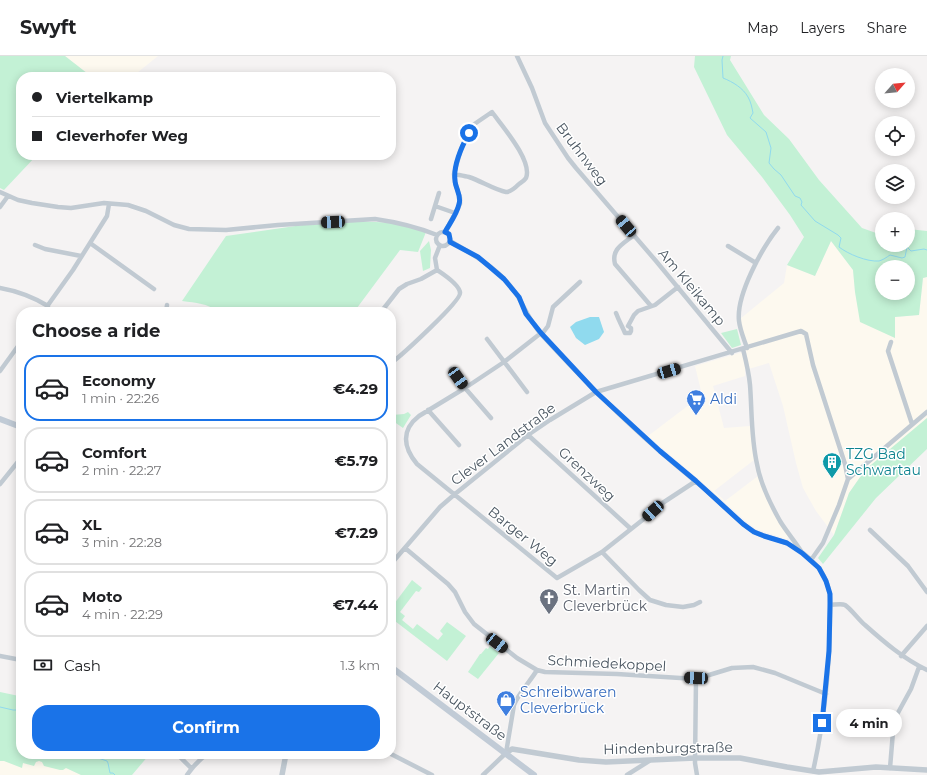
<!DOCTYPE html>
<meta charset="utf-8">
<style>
body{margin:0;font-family:Montserrat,sans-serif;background:#f6f6f6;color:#202124;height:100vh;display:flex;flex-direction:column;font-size:15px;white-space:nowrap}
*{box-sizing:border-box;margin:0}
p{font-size:13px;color:#757577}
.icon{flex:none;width:22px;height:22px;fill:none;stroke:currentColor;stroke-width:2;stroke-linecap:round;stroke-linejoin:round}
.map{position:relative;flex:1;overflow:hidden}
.drawer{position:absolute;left:16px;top:251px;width:380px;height:452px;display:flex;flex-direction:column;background:#fff;border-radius:16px;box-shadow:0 2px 10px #0003}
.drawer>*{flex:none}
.guide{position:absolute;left:16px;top:16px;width:380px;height:88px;border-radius:16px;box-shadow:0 2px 10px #0003;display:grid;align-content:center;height:88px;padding:0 16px;background:#fff}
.needle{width:26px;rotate:63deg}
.fabs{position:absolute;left:875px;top:12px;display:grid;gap:8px}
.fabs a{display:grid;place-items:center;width:40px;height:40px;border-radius:50%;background:#fff;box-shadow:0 2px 10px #0003;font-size:20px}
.end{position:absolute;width:18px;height:18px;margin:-9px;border:5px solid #1a73e8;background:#fff;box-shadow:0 0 0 2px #fff}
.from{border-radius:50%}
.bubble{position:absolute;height:28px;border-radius:14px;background:#fff;box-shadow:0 2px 10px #0003;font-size:13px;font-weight:700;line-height:28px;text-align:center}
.car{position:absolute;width:12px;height:24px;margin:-12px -6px;border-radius:5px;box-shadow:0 0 3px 1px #0007;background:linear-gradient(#222 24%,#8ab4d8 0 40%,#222 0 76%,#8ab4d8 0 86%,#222 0)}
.guide b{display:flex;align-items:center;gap:14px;height:38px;font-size:15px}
.guide b+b{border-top:1px solid #e0e0e0}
.guide i{width:10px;height:10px;background:#202124}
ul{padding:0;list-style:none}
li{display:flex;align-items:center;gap:12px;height:66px;margin:0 8px 6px;padding:0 8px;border:2px solid #e0e0e0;border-radius:16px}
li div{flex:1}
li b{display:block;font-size:15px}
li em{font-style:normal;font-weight:700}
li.selected{border-color:#1a73e8}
li>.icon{width:36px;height:36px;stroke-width:1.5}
h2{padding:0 16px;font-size:18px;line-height:48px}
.pay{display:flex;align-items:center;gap:10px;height:44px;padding:0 16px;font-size:15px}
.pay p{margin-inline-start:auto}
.button{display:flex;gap:8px;margin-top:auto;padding:8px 16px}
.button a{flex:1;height:46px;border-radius:16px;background:#1a73e8;color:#fff;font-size:16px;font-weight:700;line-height:46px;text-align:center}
header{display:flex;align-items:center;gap:24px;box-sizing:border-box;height:56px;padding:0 20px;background:#fff;border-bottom:1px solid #e0e0e0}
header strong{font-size:19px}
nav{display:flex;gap:22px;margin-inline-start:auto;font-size:14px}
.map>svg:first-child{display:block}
.commercial{fill:#fdf9ef}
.green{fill:#c3f1d5;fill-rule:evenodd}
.water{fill:#90daee}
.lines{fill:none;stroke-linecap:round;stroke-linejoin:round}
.stream{stroke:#90daee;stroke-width:1}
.minor{stroke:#c1cad2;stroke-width:4.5}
.tertiary{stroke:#c1cad2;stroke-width:5.5}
.secondary{stroke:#c1cbd6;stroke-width:6}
.route{stroke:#1a73e8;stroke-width:5}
.labels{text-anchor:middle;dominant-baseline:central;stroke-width:3;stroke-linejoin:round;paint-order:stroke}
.street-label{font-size:14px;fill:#4a5661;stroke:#fff}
.shop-label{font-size:14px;fill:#366cbe;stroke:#fff;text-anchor:start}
.culture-label{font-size:14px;fill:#0d838f;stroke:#fff;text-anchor:start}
.worship-label{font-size:14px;fill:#5b616d;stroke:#fff;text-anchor:start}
</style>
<header>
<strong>Swyft</strong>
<nav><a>Map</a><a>Layers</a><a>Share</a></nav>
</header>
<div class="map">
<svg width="927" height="719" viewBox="0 0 927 719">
<rect width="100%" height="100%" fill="#f5f3f3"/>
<!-- commercial -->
<path class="commercial" d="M65 0H158L132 21H106L104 18 98 19 99 21H92Z
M831 185 853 214 855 236 858 251 895 282V261L919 259 923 222 927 221V362L865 414 849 437 834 479 816 455 803 432 796 407 783 350 769 307 745 314V320L713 330 724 372 750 370 754 404 714 435 725 445 758 420 789 481 786 483 756 473 749 468 711 434 648 380 702 339 695 310 746 295 740 263 784 227 787 209 815 220Z
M0 679 21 698 66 712 81 719H0Z"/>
<!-- green -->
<path class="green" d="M0 0H65L92 21H21V99H37L4 134 0 132Z
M695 0H731L730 4 764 59 789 83 819 124 862 172 879 178H882V189H908V173L927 175V221L923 222 919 259 895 261V282L860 266 855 236 853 214 831 185 815 220 787 209 804 181 790 159 762 121 727 79 694 11ZM882 211H908V237H882Z
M337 164 395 167 426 176 418 196 400 194 354 256H219C206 247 197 247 182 245L226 180Z
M429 185 431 194 430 212 423 215 420 195Z
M737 273 741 289 732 292 721 277Z
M408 356 411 359 403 372 393 365 391 362 392 359 404 358Z
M927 362V393L876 442 823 508 818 502 834 479 849 437 865 414Z
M412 524 422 532 419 536 416 535 400 556 405 560 402 564 413 573 417 568 438 584 443 578 440 575 447 566 466 580 447 605 391 562V552Z
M490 590 499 597 478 623 468 616 480 598H481L486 592 488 593Z
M0 636 19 640 21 641V698H147L149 699 132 719H81L66 712 63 714H60L44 710 42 706 39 705 36 706 34 710 23 707 22 712 4 705H0Z"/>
<!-- water -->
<path class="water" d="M590 261H599L604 276 599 283 585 289 576 282 570 271 576 266Z"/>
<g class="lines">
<!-- stream -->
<path class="stream" d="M723 0 722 4 723 22C733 26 743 32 748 41 751 46 752 52 753 57L750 62 766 76 771 92 769 107 774 113 781 119 795 140 800 142 802 146 801 149 815 165 838 179 841 182 839 191C848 198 867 206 879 205 883 204 887 201 890 199L902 202 905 201 907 191 911 195 924 193 927 194
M0 651 13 654H21
M86 698 107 705 108 707 110 717H113L115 719"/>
<!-- minor -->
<path class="minor" d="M517 0 532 32 545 67 568 102 576 112 656 205 732 297
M0 136 18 144 32 147 58 151 71 152 104 147 128 149 146 155 174 169 189 173 226 174 278 169 375 163C396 166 417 171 437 179
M435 150 455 157
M0 151 8 140
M431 163 439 137
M436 183a7 7 0 1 1 14 0a7 7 0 1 1-14 0Z
M445 176 460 148V142L455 126 454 118 461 93 473 69 492 56C502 70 533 105 526 122 524 125 522 126 519 128 516 131 511 136 506 136 495 134 481 125 469 121 465 120 459 119 454 118
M634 179C623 188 611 193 615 208L651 250
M450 185C472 198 496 211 512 232 523 246 528 263 540 277 583 324 628 369 677 410 690 421 703 431 715 442 727 453 739 466 753 475 763 481 775 482 786 487 801 493 821 510 826 525 832 538 830 554 830 567 829 617 824 667 813 715
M90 187 154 233
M35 189 45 193 81 200
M728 190 756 207
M0 232C17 235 33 241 48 250
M43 256 73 214 107 160 109 148
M166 256 167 249
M381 256 399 233 407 228 421 223 437 214
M616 257C619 265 622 270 625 277H630L631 275V272L628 270 634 259 638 255 655 249 678 231
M541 277 504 306 465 332 419 360C401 374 403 391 417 408L557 522 602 496 645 462 661 448 696 425
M542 278 548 270 553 251 580 226
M487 283 527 336
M891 286 888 295 912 368
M747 292C744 283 740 274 739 265 736 239 762 192 778 172
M743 293C746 305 749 317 750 329 752 355 751 382 757 408 760 426 771 449 780 465 786 475 794 484 801 495
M391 307C401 300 461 245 460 237 460 229 443 218 437 214L435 202 440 189
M451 313 465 332 491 362
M0 315 21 286
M428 354 459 389
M528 379 631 473
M0 428 21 402
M870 474 908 510 927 536
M405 492 448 528 455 536 465 556 474 568 517 602 537 614 545 616 617 618 696 623 732 612 753 611 775 617 826 638
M602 496 639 534 650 544 666 549 683 551 694 549 700 546
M811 504 823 487 839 449 848 423 927 356
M391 508 440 451 455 438 528 379 550 364 596 336 801 275 806 278 813 309 845 408 848 423
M830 549C834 549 841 547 845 549 850 552 860 565 865 569 884 586 904 603 927 614
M0 600 21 604
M901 600 927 570
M696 623 695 707 697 719
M177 698 191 712
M391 698 432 719
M890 712 894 664 911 633 919 611
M187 719C193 710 198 705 207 698
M483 719 506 697 514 649C519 636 530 626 537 614
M627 719 649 705"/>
<!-- tertiary -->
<path class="tertiary" d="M506 697 512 693 579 704 606 706 695 702H740L787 711 819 716 876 711 927 714
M282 719 286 698"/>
<!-- secondary -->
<path class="secondary" d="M0 363 21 371
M391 611 534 719"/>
</g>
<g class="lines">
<!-- route -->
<path class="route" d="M469 77C462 90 453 109 455 124 455 132 462 140 459 148 457 158 450 167 445 176L449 178 450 183V186L478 201 490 211 504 223 519 241 526 258 541 277 596 336 660 395 696 425 743 468 754 476 764 480 787 487 802 497 819 512 826 525 830 538V549L829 595 822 667"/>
</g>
<!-- icons -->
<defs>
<g id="supermarket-pin" transform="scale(1)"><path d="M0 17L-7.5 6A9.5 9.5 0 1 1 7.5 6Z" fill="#3f7fe0" stroke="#fff"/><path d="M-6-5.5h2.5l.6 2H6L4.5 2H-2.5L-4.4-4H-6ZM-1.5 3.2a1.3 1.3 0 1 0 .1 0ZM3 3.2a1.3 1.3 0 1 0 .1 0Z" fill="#fff"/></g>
<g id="building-pin" transform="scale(1)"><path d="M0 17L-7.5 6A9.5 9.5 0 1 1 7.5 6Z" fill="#0f9aa8" stroke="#fff"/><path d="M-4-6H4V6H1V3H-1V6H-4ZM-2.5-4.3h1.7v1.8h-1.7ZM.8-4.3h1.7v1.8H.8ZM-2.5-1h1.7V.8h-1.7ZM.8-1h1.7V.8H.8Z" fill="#fff"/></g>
<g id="church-pin" transform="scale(1)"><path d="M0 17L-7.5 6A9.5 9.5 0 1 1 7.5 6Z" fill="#6b7280" stroke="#fff"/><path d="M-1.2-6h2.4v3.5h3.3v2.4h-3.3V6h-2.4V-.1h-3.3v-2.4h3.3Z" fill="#fff"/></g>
<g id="shop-pin" transform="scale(1)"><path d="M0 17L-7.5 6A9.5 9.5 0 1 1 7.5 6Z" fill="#3f7fe0" stroke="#fff"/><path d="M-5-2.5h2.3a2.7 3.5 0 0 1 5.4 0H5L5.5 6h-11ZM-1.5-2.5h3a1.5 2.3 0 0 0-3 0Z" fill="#fff"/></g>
</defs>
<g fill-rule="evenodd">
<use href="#supermarket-pin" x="696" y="343"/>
<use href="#building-pin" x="832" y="406"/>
<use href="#church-pin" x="549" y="542"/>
<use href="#shop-pin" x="506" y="644"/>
</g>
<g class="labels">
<!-- street labels -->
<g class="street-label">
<text transform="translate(582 98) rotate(53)">Bruhnweg</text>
<text transform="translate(692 231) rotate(50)">Am Kleikamp</text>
<text transform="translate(503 388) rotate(-37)">Clever Landstraße</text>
<text transform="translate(587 418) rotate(43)">Grenzweg</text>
<text transform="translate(523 480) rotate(39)">Barger Weg</text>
<text transform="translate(607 607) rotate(3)">Schmiedekoppel</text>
<text transform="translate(470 655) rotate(37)">Hauptstraße</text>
<text transform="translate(668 692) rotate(-1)">Hindenburgstraße</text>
</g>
<!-- shop labels -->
<g class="shop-label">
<text x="710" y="343">Aldi</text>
<text x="520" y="636">Schreibwaren<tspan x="520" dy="16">Cleverbrück</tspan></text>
</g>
<!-- culture labels -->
<g class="culture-label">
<text x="846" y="398">TZG Bad<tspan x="846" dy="16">Schwartau</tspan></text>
</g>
<!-- worship labels -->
<g class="worship-label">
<text x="563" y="534">St. Martin<tspan x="563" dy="16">Cleverbrück</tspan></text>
</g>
</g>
</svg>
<div class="fabs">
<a><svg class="needle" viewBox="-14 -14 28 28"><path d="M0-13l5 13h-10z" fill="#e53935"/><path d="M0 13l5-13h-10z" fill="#757577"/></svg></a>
<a><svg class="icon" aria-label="locate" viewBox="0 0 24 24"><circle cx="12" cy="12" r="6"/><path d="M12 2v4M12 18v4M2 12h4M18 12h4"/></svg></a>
<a><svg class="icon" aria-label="layers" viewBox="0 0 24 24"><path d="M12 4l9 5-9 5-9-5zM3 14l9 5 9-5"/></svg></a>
<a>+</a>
<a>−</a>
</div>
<i class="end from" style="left:469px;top:77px"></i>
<i class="end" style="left:822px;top:667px"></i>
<div class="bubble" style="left:836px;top:653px;width:66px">4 min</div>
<i class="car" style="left:333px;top:166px;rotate:267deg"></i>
<i class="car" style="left:626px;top:170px;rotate:320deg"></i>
<i class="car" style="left:669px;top:315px;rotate:74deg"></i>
<i class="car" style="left:458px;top:322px;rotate:144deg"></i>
<i class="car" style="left:653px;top:455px;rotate:228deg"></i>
<i class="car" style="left:497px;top:587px;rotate:128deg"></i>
<i class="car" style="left:696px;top:622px;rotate:273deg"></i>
<div class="guide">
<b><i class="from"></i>Viertelkamp</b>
<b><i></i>Cleverhofer Weg</b>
</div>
<section class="drawer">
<h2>Choose a ride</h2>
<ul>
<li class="selected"><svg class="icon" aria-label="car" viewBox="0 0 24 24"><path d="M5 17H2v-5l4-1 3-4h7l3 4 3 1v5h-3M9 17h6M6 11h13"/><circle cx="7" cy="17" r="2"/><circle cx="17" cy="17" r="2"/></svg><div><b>Economy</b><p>1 min · 22:26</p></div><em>€4.29</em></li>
<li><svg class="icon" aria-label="car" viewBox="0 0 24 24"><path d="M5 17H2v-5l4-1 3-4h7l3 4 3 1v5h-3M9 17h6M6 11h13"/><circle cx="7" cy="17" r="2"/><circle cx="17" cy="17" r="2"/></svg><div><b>Comfort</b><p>2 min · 22:27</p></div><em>€5.79</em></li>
<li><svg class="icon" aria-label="car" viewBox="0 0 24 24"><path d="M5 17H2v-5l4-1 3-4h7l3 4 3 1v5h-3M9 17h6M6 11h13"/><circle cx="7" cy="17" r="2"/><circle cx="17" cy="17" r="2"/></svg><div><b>XL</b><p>3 min · 22:28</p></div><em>€7.29</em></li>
<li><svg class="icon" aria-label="car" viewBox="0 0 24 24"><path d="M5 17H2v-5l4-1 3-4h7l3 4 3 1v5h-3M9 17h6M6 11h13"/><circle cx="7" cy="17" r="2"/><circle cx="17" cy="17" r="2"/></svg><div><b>Moto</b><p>4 min · 22:29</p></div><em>€7.44</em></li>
</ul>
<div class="pay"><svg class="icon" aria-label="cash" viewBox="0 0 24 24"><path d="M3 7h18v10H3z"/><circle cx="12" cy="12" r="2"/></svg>Cash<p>1.3 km</p></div>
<div class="button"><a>Confirm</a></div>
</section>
</div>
